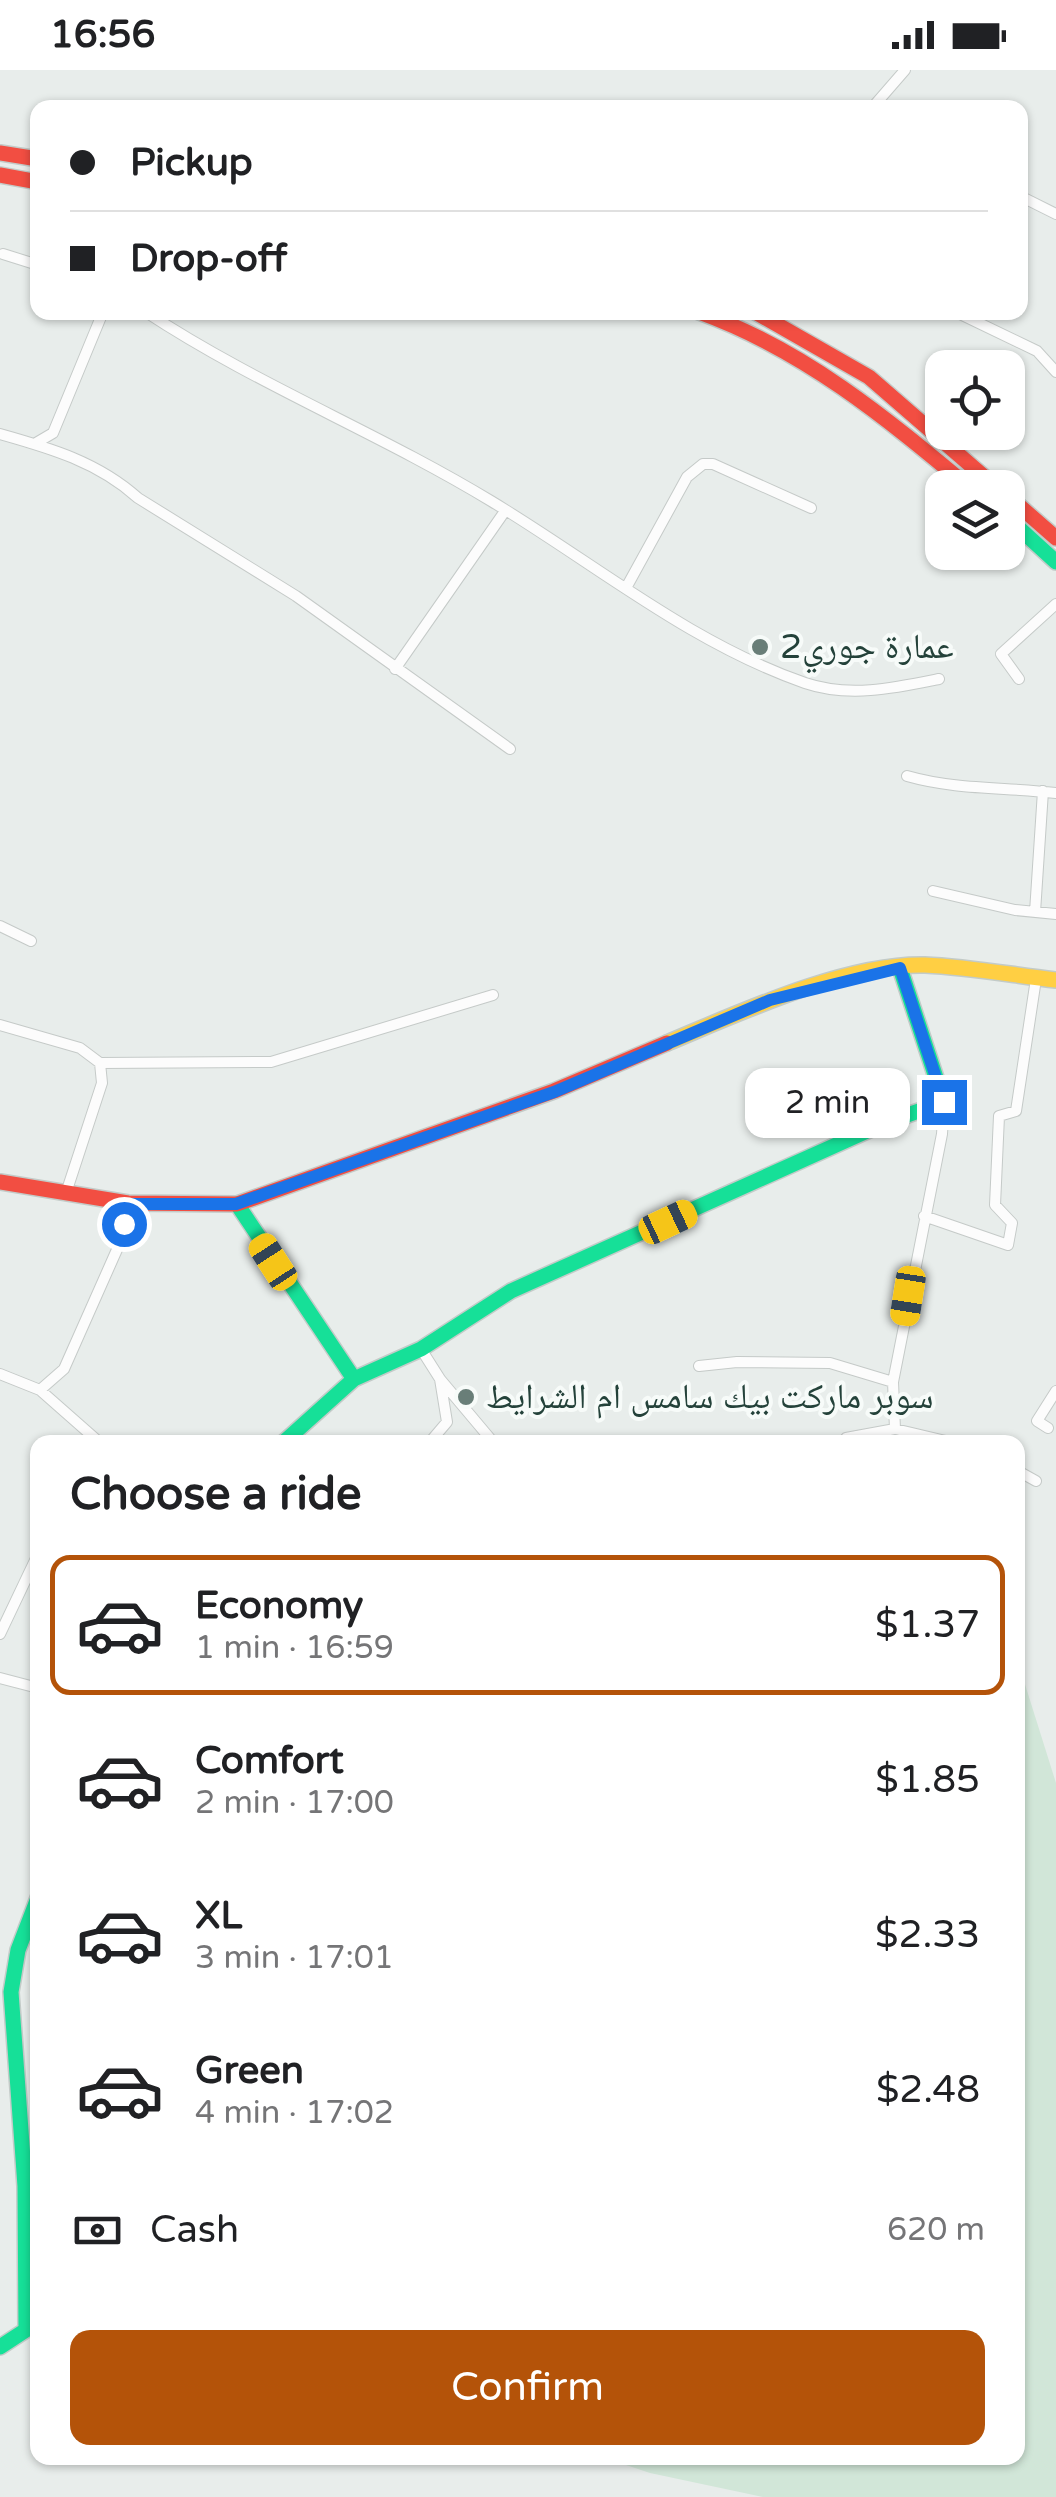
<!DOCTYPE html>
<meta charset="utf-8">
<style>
body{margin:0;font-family:"Varela Round","Noto Naskh Arabic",sans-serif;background:#f2f2f2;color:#202124;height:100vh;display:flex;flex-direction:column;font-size:38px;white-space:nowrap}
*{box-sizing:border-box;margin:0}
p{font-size:32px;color:#757577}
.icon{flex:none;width:55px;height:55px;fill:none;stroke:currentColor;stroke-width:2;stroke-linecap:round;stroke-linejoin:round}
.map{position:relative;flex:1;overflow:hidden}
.details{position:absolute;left:30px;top:1365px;width:995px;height:1030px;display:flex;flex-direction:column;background:#fff;border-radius:20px;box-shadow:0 2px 8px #0004}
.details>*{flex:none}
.hud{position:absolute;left:30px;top:30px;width:998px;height:220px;border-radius:20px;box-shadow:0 2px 8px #0004;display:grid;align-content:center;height:220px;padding:0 40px;background:#fff}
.buttons{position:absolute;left:925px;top:280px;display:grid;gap:20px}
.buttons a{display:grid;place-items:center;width:100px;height:100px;border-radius:20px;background:#fff;box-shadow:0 2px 8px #0004;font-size:50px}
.end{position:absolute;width:45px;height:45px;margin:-22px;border:12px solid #1a73e8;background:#fff;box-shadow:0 0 0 5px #fff}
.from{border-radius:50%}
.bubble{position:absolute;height:70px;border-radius:20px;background:#fff;box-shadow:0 2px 8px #0004;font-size:32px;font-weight:600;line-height:70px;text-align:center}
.car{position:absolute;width:30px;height:60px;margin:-30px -15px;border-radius:12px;box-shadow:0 0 8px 2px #0007;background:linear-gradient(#f5c518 24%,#345 0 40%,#f5c518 0 76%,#345 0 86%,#f5c518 0)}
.hud b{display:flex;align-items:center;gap:35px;height:95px;font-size:38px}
.hud b+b{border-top:2px solid #e0e0e0}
.hud i{width:25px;height:25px;background:#202124}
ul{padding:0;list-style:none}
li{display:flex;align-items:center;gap:30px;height:140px;margin:0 20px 15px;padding:0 20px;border:5px solid transparent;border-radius:20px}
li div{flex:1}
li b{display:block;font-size:38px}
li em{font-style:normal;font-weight:600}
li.current{border-color:#b45309}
li>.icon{width:90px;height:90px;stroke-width:1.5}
h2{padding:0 40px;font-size:45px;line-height:120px}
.pay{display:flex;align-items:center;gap:25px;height:110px;padding:0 40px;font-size:38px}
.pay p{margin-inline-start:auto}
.cta{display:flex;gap:20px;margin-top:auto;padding:20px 40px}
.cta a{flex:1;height:115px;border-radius:20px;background:#b45309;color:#fff;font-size:40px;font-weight:600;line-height:115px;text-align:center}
.status{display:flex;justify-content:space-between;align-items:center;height:70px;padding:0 50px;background:#fff;direction:ltr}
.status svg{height:28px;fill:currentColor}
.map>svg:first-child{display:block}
.green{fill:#d1e6d8}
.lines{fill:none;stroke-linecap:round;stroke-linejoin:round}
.street-casing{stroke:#c5cac8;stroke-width:12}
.fast-casing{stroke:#c3cbc8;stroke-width:18}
.slow-casing{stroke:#c3cbc8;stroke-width:18}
.jam-casing{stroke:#c3cbc8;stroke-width:18}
.street{stroke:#fcfcfc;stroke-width:10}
.fast{stroke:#16e098;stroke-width:15}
.slow{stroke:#ffcf43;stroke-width:15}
.jam{stroke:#f24e42;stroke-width:15}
.route{stroke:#1a73e8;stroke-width:12}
.poi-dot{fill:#697e78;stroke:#f7fbf9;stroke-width:4}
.labels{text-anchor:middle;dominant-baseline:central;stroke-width:8;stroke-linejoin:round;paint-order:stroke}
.poi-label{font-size:35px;fill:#24423a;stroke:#f7fbf9;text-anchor:start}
</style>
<div class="status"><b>16:56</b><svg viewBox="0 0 49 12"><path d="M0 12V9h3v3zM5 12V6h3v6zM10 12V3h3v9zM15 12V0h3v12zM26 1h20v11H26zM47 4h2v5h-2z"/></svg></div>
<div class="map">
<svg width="1056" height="2427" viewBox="0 0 1056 2427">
<rect width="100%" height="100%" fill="#e8edeb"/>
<!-- green -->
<path class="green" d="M1018 1592 1056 1713V2427H763L650 2403 605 2388H1018Z"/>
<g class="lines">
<!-- street casing -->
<g class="street-casing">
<path id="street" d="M872 38 905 0
M1020 126 1056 144
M3 184 38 195
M146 242C255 314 379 363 491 431 594 493 690 573 805 613 849 628 895 618 939 609
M956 242 1037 281 1056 302
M0 364C50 378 98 392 138 428L296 526 510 679
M36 373 53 363 103 242
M626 518 687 407 703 394H713L811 438
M395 599 505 441
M1019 609 1001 584 1056 534
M907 706C956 720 1005 717 1056 723
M933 821 1015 840 1056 844
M1035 842 1043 721
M0 856 31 871
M0 955 80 978 100 993 102 1013 66 1123
M100 993 271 992 493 925
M924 1146 1008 1175 1012 1153 995 1135 999 1046 1016 1041 1036 909
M421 1279 440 1309 447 1352 430 1372
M699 1296 737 1292 830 1293 893 1312 942 1064 944 1032
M0 1304 40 1320 99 1372
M440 1309 493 1372
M893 1312 895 1359
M40 1320 64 1299 119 1175 128 1133
M1048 1358 1037 1351 1056 1321
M846 1368 895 1359 950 1372
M1018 1401 1036 1411
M0 1564 38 1484
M0 1608 38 1618"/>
</g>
<!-- fast casing -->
<g class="fast-casing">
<path id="fast" d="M1008 448 1056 492
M237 1134 354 1309 284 1372
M354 1309 421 1279 511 1221 885 1053 944 1032 900 898
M0 2277 26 2260 25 2116 11 1922 18 1880 38 1828"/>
</g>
<!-- slow casing -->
<g class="slow-casing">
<path id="slow" d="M667 973C739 943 846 893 925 895 968 897 1013 905 1056 910"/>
</g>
<!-- jam casing -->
<g class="jam-casing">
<path id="jam" d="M0 83 38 89
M0 105 38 112
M699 242C804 280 885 347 970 418
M755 242 869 307 997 418
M1008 426 1056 468
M0 1112 128 1133 237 1134 554 1021 667 973"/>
</g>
<!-- street -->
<use href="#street" class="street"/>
<!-- fast -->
<use href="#fast" class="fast"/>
<!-- slow -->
<use href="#slow" class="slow"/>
<!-- jam -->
<use href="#jam" class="jam"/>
</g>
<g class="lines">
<!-- route -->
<path class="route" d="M124 1154 128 1134H236L554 1022 770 930 900 898 944 1032"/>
</g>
<!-- markers -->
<g class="poi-dot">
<circle cx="760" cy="577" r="10"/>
<circle cx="466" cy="1327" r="10"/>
</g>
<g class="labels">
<!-- poi labels -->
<g class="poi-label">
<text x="780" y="577">عمارة جوري2</text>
<text x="486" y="1327">سوبر ماركت بيك سامس ام الشرايط</text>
</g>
</g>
</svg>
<div class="buttons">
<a><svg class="icon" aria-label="locate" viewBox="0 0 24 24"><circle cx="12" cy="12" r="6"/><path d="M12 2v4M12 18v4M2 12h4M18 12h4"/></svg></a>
<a><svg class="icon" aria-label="layers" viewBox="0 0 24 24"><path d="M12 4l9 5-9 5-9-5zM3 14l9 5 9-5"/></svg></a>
</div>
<i class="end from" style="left:124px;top:1154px"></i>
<i class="end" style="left:944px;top:1032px"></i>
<div class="bubble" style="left:745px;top:998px;width:165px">2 min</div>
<i class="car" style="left:668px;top:1152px;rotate:65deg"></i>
<i class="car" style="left:273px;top:1192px;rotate:327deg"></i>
<i class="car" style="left:908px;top:1226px;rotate:189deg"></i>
<div class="hud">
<b><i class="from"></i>Pickup</b>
<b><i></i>Drop-off</b>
</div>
<section class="details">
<h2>Choose a ride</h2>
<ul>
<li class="current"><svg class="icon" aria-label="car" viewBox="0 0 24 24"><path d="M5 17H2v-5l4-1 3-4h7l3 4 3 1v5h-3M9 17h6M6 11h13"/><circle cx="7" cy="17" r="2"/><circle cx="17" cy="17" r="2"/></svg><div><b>Economy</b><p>1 min · 16:59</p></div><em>$1.37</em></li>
<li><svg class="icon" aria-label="car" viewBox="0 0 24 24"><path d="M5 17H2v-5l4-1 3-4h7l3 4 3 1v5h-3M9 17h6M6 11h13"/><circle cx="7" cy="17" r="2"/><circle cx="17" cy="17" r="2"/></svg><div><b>Comfort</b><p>2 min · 17:00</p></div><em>$1.85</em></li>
<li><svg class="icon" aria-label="car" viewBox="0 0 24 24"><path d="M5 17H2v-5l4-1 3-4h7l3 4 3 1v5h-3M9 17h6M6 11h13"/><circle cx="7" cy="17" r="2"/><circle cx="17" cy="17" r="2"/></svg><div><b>XL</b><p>3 min · 17:01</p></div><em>$2.33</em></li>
<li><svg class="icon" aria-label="car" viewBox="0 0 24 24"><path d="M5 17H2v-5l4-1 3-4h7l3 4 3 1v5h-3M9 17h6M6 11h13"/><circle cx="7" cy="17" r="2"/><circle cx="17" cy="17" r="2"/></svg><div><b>Green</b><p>4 min · 17:02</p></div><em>$2.48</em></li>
</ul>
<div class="pay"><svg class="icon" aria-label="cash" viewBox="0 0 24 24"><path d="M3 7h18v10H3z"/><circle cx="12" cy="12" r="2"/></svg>Cash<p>620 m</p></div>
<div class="cta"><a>Confirm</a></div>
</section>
</div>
